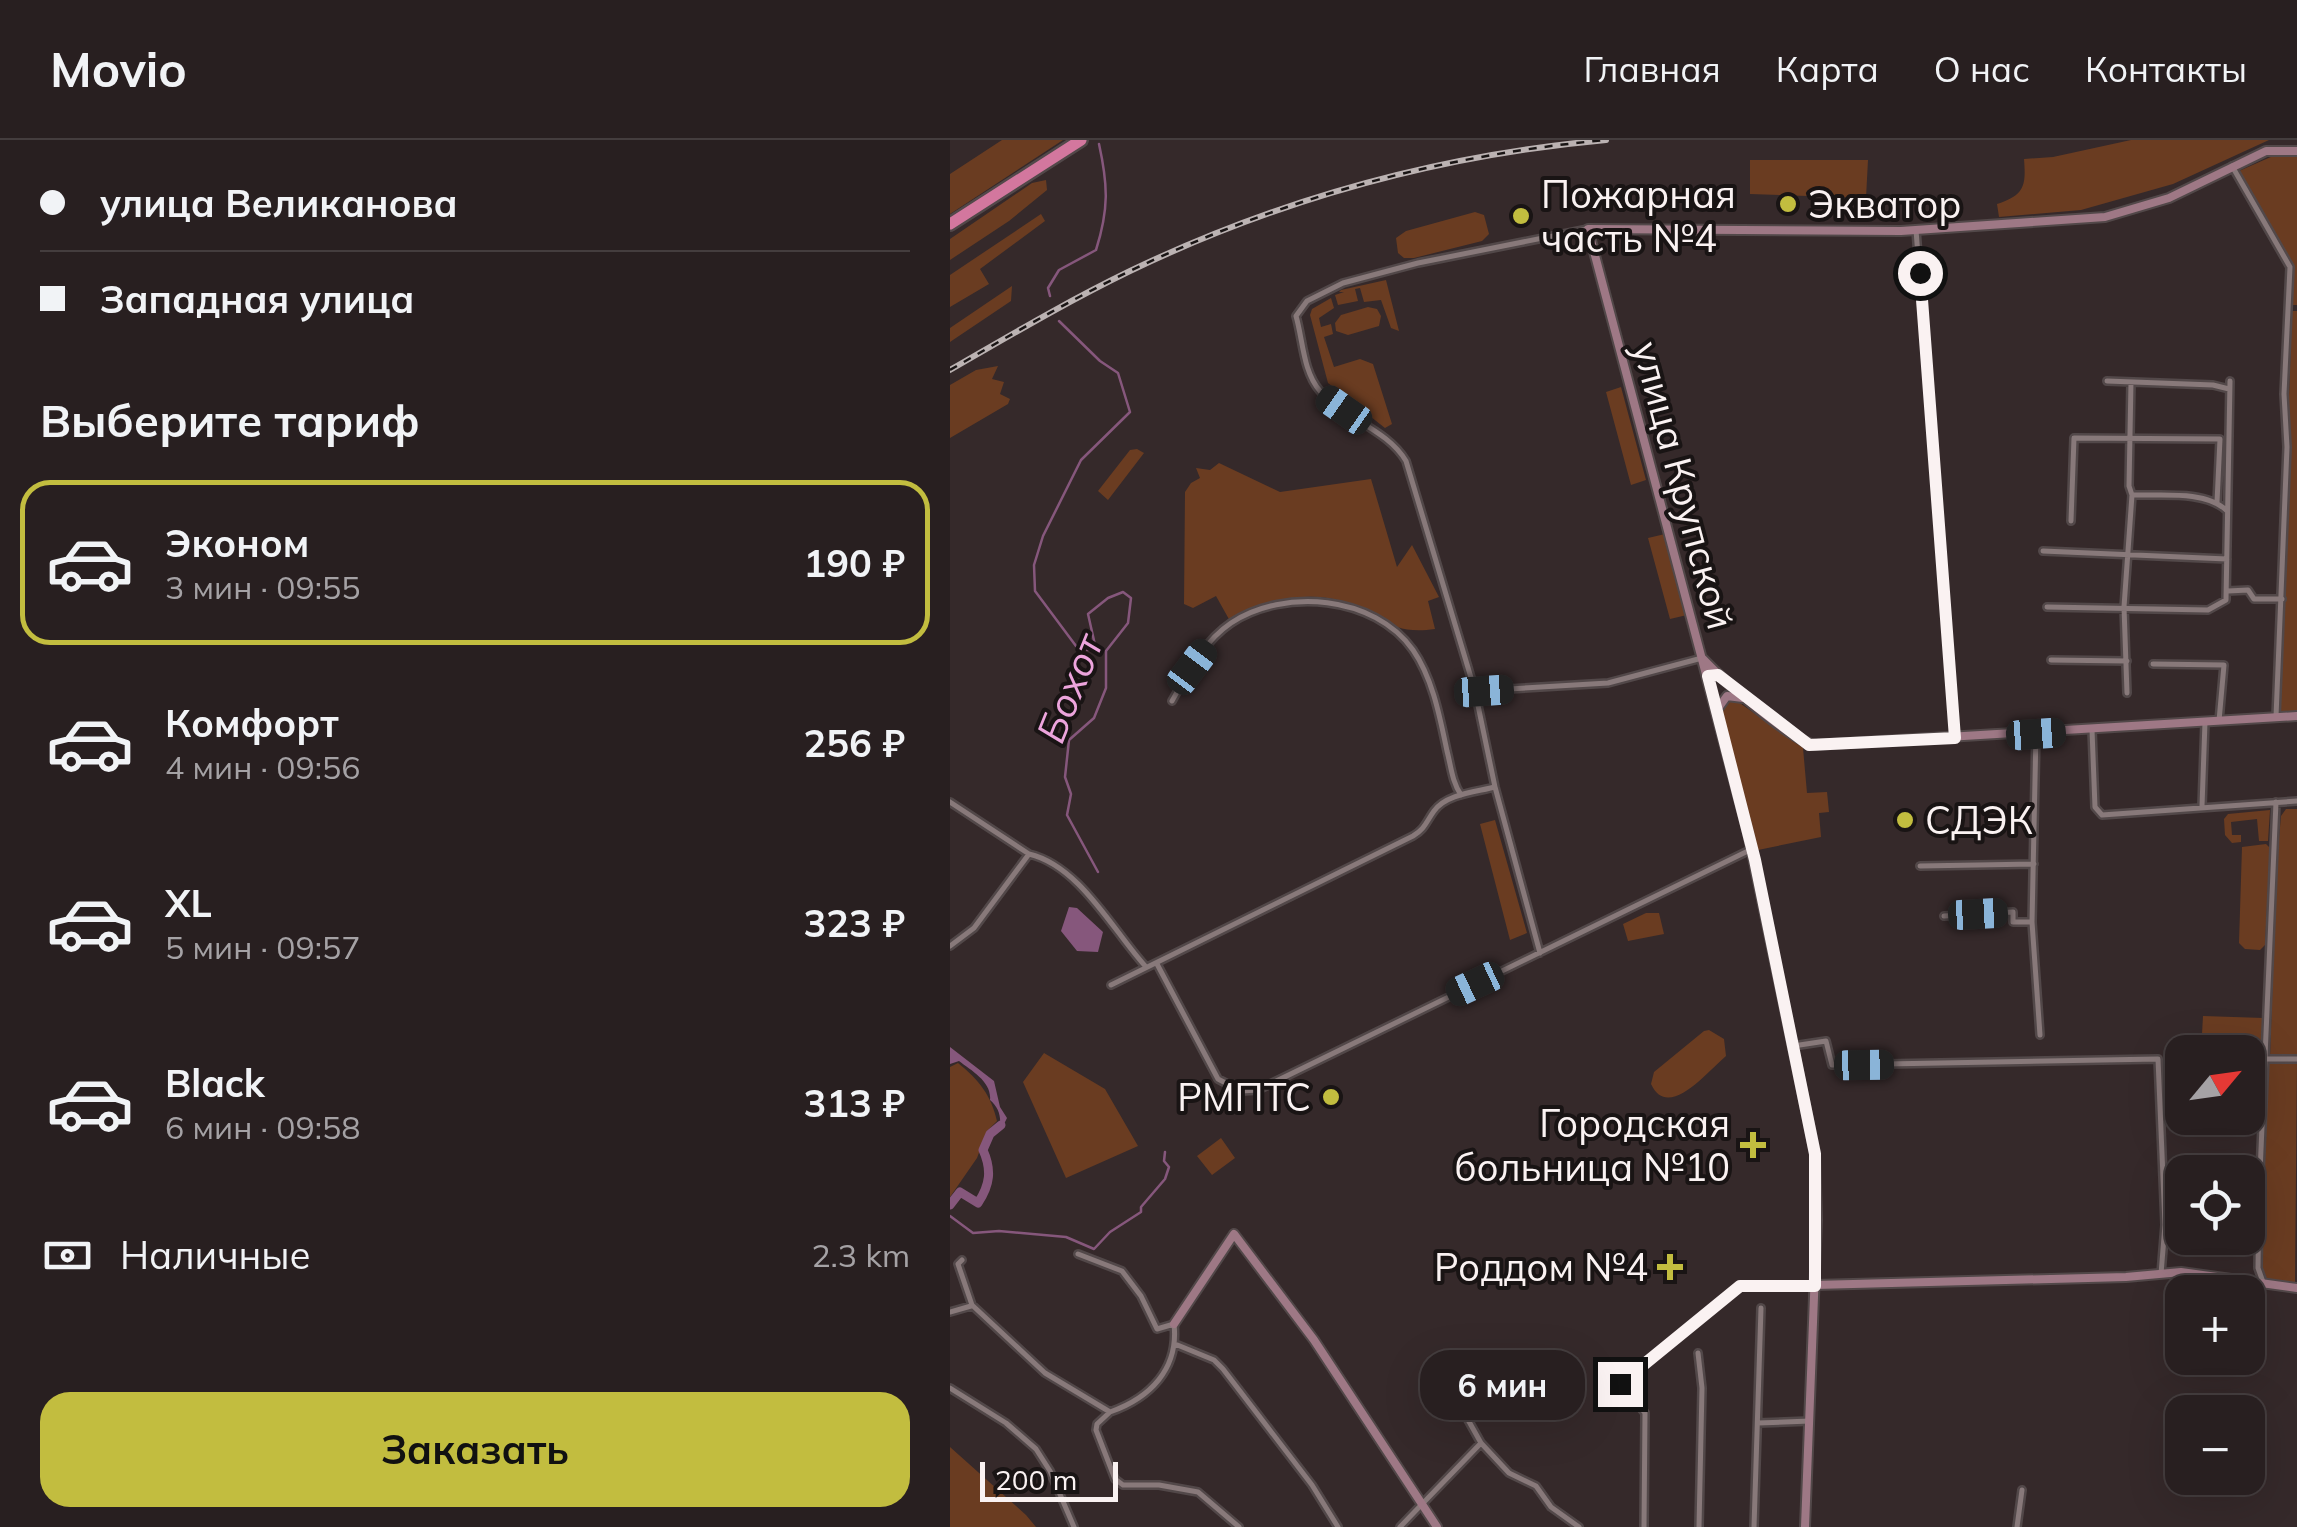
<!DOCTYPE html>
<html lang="ru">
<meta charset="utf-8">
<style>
body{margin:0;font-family:Mulish,sans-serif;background:#302729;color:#f1f3f6;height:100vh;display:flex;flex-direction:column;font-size:38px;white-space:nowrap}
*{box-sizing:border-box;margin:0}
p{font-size:32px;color:#a5a2a5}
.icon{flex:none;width:55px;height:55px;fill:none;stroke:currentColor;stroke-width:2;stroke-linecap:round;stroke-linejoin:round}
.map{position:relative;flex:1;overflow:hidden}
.sheet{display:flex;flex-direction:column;background:#281f20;width:950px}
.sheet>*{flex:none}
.top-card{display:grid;align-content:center;height:220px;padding:0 40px;background:#281f20}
.needle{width:65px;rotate:61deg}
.controls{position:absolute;left:1215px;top:895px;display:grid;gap:20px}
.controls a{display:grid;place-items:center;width:100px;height:100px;border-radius:20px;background:#281f20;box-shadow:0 10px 40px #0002,0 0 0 2px #443d3e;font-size:50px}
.scale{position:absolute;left:30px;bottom:25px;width:138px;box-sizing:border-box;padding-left:10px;border:5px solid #faf2f2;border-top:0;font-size:28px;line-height:35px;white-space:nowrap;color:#faf2f2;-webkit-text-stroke:8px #191414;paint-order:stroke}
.end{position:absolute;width:45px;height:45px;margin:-22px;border:12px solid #faf2f2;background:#111;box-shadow:0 0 0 5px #111}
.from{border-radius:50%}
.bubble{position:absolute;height:70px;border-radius:30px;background:#281f20;box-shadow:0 10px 40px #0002,0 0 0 2px #443d3e;font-size:32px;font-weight:700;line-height:70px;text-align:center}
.car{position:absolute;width:30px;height:60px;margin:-30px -15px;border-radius:12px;box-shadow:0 0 8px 2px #0007;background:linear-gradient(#222 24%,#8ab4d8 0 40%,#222 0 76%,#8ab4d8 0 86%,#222 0)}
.top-card b{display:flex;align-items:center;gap:35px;height:95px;font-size:38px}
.top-card b+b{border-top:2px solid #443d3e}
.top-card i{width:25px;height:25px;background:#f1f3f6}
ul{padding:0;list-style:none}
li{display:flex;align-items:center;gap:30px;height:165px;margin:0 20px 15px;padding:0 20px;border:5px solid transparent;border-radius:30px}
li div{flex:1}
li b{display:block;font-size:38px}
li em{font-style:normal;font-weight:700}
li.current{border-color:#c2bd3f}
li>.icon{width:90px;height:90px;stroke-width:1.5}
h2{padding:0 40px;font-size:45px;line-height:120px}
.pay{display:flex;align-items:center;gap:25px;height:110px;padding:0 40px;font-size:38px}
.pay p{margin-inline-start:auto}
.button{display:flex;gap:20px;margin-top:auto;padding:20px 40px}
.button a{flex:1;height:115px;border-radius:30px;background:#c2bd3f;color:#111;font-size:40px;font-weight:700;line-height:115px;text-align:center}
header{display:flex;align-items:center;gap:60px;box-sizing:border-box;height:140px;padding:0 50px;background:#281f20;border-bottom:2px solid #443d3e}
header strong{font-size:48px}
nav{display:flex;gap:55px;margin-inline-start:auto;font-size:35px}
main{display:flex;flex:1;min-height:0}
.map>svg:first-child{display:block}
.green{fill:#6a3c21}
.water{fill:#86577c}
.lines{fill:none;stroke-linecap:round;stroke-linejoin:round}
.stream{stroke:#86577c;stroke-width:2.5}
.river{stroke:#86577c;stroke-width:9}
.street-casing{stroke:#524849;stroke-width:10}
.secondary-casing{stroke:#524849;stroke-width:12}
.highway-casing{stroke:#524849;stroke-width:16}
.street{stroke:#88797a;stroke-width:5}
.secondary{stroke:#9e7885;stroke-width:8}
.highway{stroke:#d3779e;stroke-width:11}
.rail-casing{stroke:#bbb2b2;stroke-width:6}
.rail{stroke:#191414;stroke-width:2.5;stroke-dasharray:8;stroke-linecap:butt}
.route{stroke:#faf2f2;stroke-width:12}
.poi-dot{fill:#c2bd3f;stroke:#191414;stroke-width:4}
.labels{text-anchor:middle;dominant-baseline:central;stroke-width:8;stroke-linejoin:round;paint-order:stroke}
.poi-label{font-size:38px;fill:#faf2f2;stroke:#191414;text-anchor:start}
.street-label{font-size:38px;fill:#faf2f2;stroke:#191414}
.water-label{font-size:40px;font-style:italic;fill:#eca4dc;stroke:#191414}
</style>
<header>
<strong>Movio</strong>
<nav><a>Главная</a><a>Карта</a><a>О нас</a><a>Контакты</a></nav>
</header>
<main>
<section class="sheet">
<div class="top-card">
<b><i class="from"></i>улица Великанова</b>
<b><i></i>Западная улица</b>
</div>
<h2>Выберите тариф</h2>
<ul>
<li class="current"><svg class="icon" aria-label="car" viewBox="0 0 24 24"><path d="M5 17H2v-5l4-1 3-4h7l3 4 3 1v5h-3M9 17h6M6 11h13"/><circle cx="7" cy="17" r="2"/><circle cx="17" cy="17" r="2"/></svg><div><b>Эконом</b><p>3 мин · 09:55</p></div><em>190 ₽</em></li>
<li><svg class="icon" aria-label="car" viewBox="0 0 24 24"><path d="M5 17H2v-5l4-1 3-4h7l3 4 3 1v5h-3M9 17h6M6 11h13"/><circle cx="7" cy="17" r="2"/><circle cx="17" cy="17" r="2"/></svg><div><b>Комфорт</b><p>4 мин · 09:56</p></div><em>256 ₽</em></li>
<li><svg class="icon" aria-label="car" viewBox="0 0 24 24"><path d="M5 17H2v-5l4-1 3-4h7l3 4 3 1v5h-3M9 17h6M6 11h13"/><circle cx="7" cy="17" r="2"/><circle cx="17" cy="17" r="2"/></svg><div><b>XL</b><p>5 мин · 09:57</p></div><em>323 ₽</em></li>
<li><svg class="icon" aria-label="car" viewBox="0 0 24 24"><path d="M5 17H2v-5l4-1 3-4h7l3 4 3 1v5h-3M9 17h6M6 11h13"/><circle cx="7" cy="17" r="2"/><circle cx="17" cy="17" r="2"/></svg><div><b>Black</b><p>6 мин · 09:58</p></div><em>313 ₽</em></li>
</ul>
<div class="pay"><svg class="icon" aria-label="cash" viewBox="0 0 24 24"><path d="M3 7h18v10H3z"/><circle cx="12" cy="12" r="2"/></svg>Наличные<p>2.3 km</p></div>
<div class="button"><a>Заказать</a></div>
</section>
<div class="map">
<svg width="1347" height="1387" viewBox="0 0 1347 1387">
<rect width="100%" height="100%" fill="#35292a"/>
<!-- green -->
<path class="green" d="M52 0H113L0 74V34Z
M1181 0H1319L1223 44 1131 70 1049 77 1047 64C1075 55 1076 45 1074 19L1103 17Z
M1323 16 1347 17V165H1342L1343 125 1289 31Z
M800 20H918L916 58 800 54Z
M96 40 97 50 59 81 0 120V99L82 43Z
M525 72 534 75 539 94 532 101 464 118H454L448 113 446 98 456 91Z
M91 74 95 81 30 129 39 144 0 167V135Z
M436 140 449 191 441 188 431 160 414 162 410 148 405 149 408 161 388 165 385 155 394 152H389L391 150Z
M62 146 61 161 0 202V188Z
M381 158 384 168 369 178 371 187 381 184 383 194 374 197 384 227 410 219 423 224 442 284 435 288 378 243 360 175 362 169Z
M418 167 427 169 431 176 429 186 398 195 386 191 385 183 391 175Z
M1342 171H1347V574L1334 575 1328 568Z
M48 226 42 239 54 242 50 254 60 259 58 264 0 298V245L26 230Z
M671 247 696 340 681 345 656 252Z
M187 309 194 313 158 360 148 351 180 310Z
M269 323 330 352 421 339 447 427 462 405 489 457 478 461 485 489C437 496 431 472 391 461 352 450 314 462 280 481L266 456 243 468 234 464 235 352 241 343 250 338 246 328 260 330Z
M715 394 737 475 720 479 698 398Z
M778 560 787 561 853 608 857 653 877 652 879 672 869 673 871 697 808 710 772 570V565Z
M1336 669H1347V916L1320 917 1327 720 1331 676Z
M1320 670 1318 701H1309L1307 679 1281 682 1282 695H1291V702L1282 703 1275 695 1274 679 1278 674Z
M545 680 577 793 560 800 530 684Z
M1316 704 1320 708 1315 805 1310 810 1295 809 1289 803 1292 707Z
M696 773H709L714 794 678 801 673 784Z
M1253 876 1314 878 1312 952 1298 951V912H1251Z
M759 890 774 899 776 916C757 932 718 981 701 944L704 932 754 891Z
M94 913 155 949 188 1006 116 1038 73 942Z
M1323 921H1347L1345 1145 1313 1139 1310 1127 1316 925Z
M8 923C29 940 41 955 47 981L37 991 27 1018 0 1057V927Z
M271 998 285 1018 262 1035 247 1016Z
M0 1307 76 1375 86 1387H0Z"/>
<!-- water -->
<path class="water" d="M119 767 127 768 153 792 148 812 127 811 111 791Z
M0 907 44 941 50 967 57 978 54 984 50 985C51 975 48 967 40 960 42 942 22 931 9 921L0 924Z"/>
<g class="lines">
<!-- stream -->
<path class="stream" d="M100 156 98 148 109 130 146 110C159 69 158 45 149 4
M109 181 150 221 168 233 180 272 131 320 93 396 84 425 85 451 126 506 138 510 145 505 138 474 158 458 173 452 181 458 178 483 156 511V548L144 578 119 600 115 637 121 654 117 675 148 732
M0 1076 23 1093 49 1091 116 1097 144 1109 160 1092 191 1072V1067L215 1039 219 1027 214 1021 215 1012"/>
<!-- river -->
<path class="river" d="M0 1065 10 1052 28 1063C40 1045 42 1030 33 1010L40 994 51 985"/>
<!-- street casing -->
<g class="street-casing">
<path id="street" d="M1282 26 1340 127 1334 254 1337 307 1326 577
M966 90 1005 595
M1157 241 1263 245 1279 249
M1182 355C1210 356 1255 350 1276 370
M1121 381 1124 298 1270 299 1267 362
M1093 411 1277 419
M1278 451 1298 450 1304 459H1332
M1097 467 1258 470 1276 460 1280 241
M1101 520 1177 521
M1203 524 1274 525 1269 581
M525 551 658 543 752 518
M1177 553 1174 467 1182 355 1179 346 1181 242
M222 561C238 533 253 502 281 483 334 448 424 455 463 510 483 539 490 578 497 611 501 626 502 642 511 655
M1142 590 1145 667 1152 675 1347 661
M1086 593 1082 782 1090 895
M0 662 79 714C130 726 163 791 196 827
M1252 666 1255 582
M970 726 1084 724
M994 776 1063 772V782H1082
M0 806 24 788 79 714
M590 813 545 647 525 551 456 321C437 289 394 279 370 251 353 232 353 200 346 176L357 161 393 143 468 123 638 89
M207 824 268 939 291 951 308 950 800 710
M161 845 463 696C475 689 476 682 484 671 496 654 526 652 545 647
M843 906 876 901 882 925 1208 919 1215 1085 1211 1134
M1315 919H1347
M12 1120 8 1124 22 1165 95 1233 160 1272C200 1258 229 1229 224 1184L207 1189 191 1156 172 1131 128 1114
M1313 1142 1308 1128 1309 1056 1326 662
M0 1172 21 1166
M225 1204 264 1220 273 1229 362 1345 388 1387
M748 1213 752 1248 749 1387
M489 1228 531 1303 559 1333 586 1346 601 1367 629 1387
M0 1248 56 1283 86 1309 100 1331 124 1387
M651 1259 790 1146 865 1145
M686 1262 695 1273 694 1387
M160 1272 147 1284 146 1290 165 1339 173 1345H209L248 1352 289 1387
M808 1283 860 1281
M450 1387 531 1303
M804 1387 811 1168
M1067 1387 1072 1350"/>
</g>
<!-- secondary casing -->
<g class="secondary-casing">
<path id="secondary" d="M753 519C773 540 840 600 865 605L1347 576
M766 571 777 556 793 558
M865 1145 1176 1137 1231 1132 1347 1148
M224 1184 284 1094 364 1200 487 1387
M855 1387 867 1080 865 1013 798 693 638 89 951 91 1155 77 1219 58 1316 11H1347"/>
</g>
<!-- highway casing -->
<g class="highway-casing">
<path id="highway" d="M0 84 131 0"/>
</g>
<!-- street -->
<use href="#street" class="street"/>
<!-- secondary -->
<use href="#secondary" class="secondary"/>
<!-- highway -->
<use href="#highway" class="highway"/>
<!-- rail casing -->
<g class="rail-casing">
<path id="rail" d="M0 230C59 196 118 161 180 131 330 59 490 15 656 0"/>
</g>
<!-- rail -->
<use href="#rail" class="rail"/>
</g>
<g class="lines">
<!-- route -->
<path class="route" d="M670 1244 790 1146H865V1014L805 720 758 536 768 535 859 605 1005 598 970 133"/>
</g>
<!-- markers -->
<g class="poi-dot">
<circle cx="838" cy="64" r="10"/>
<circle cx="571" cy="76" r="10"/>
<circle cx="955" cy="680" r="10"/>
<circle cx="381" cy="957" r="10"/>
<path d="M798 990h10v10h10v10h-10v10h-10v-10h-10v-10h10z"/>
<path d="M715 1112h10v10h10v10h-10v10h-10v-10h-10v-10h10z"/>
</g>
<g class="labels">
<!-- poi labels -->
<g class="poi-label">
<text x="591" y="54">Пожарная<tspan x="591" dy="44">часть №4</tspan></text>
<text x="858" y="64">Экватор</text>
<text x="975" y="680">СДЭК</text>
<text x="361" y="957" text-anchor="end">РМПТС</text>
<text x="780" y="983" text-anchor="end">Городская<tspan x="780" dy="44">больница №10</tspan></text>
<text x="698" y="1127" text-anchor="end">Роддом №4</text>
</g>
<!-- street labels -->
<g class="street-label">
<text transform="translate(734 345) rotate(75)">улица Крупской</text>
</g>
<!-- water labels -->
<g class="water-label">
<text transform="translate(119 548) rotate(-68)">Бохот</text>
</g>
</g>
</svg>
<div class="controls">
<a><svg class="needle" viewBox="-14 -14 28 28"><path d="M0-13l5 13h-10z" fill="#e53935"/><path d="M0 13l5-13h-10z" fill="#a5a2a5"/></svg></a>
<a><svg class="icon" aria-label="locate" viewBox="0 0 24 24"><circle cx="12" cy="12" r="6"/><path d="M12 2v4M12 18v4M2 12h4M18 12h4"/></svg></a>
<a>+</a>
<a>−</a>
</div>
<div class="scale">200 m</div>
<i class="end from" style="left:970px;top:133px"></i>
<i class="end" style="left:670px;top:1244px"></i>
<div class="bubble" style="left:470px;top:1210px;width:165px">6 мин</div>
<i class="car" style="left:394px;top:270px;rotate:305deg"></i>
<i class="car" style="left:242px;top:527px;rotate:37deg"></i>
<i class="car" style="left:534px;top:551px;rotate:86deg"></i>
<i class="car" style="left:1086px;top:594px;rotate:86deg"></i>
<i class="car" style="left:1028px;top:774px;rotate:87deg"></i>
<i class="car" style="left:525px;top:844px;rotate:245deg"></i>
<i class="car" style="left:914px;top:925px;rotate:89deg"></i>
</div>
</main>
